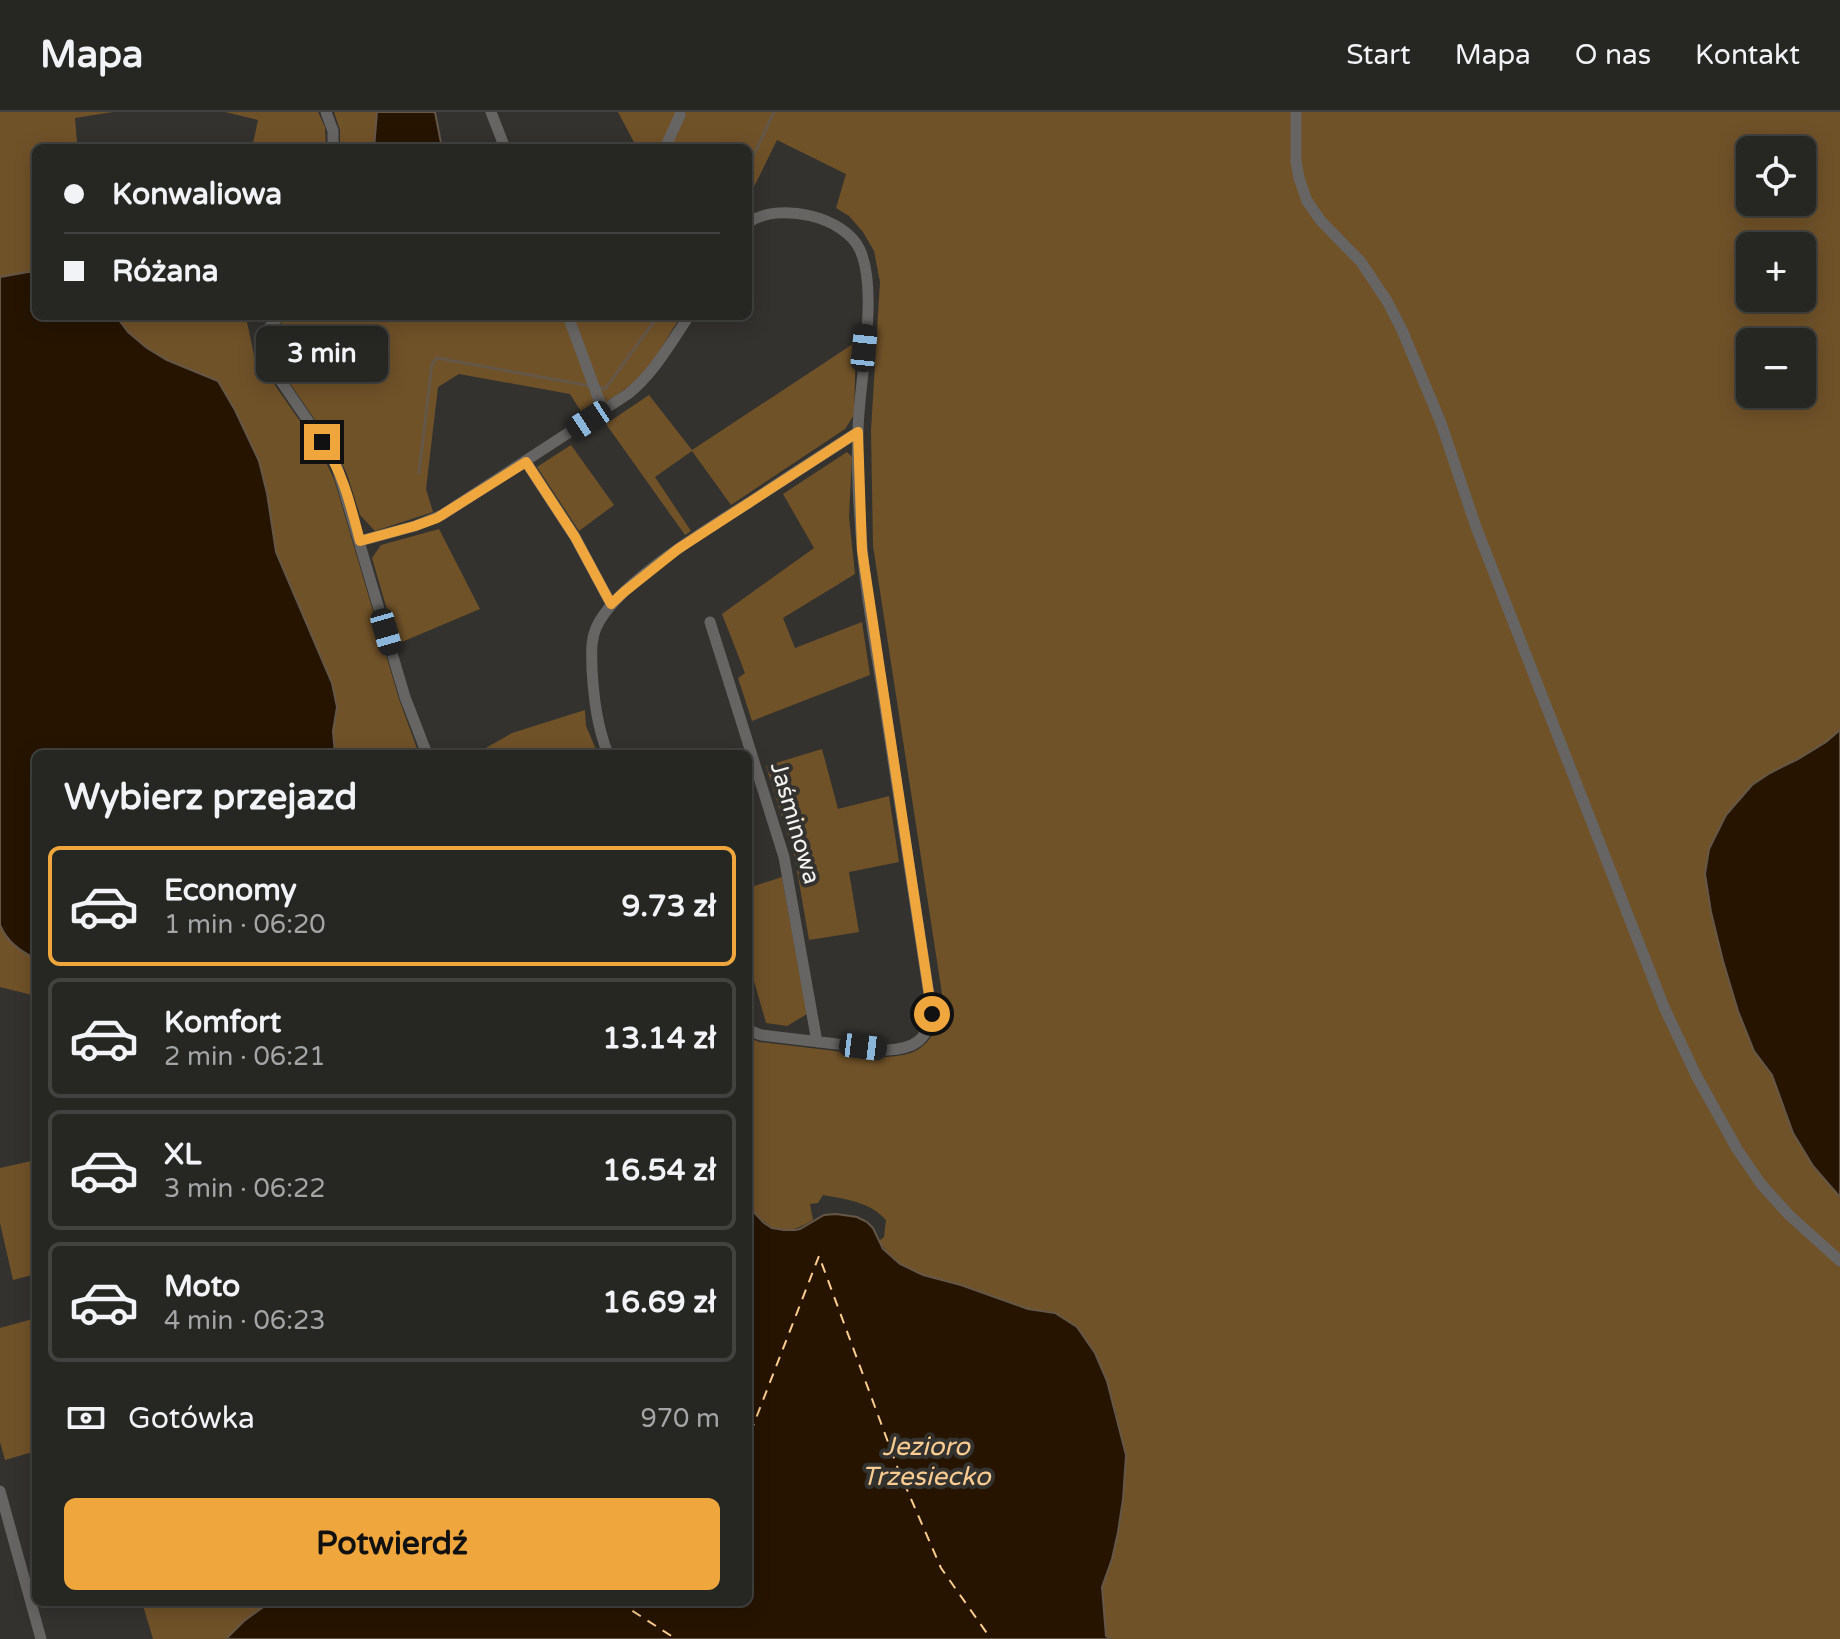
<!DOCTYPE html>
<html lang="pl">
<meta charset="utf-8">
<style>
body{margin:0;font-family:"Varela Round",sans-serif;background:#323230;color:#f1f3f6;height:100vh;display:flex;flex-direction:column;font-size:30px;white-space:nowrap}
*{box-sizing:border-box;margin:0}
p{font-size:26px;color:#a4a5a6}
.icon{flex:none;width:44px;height:44px;fill:none;stroke:currentColor;stroke-width:2;stroke-linecap:round;stroke-linejoin:round}
.map{position:relative;flex:1;overflow:hidden}
.details{position:absolute;left:32px;top:638px;width:720px;height:856px;display:flex;flex-direction:column;background:#262623;border-radius:12px;box-shadow:0 4px 20px #0003,0 0 0 2px #424341}
.details>*{flex:none}
.guide{position:absolute;left:32px;top:32px;width:720px;height:176px;border-radius:12px;box-shadow:0 4px 20px #0003,0 0 0 2px #424341;display:grid;align-content:center;height:176px;padding:0 32px;background:#262623}
.tools{position:absolute;left:1736px;top:24px;display:grid;gap:16px}
.tools a{display:grid;place-items:center;width:80px;height:80px;border-radius:12px;background:#262623;box-shadow:0 4px 20px #0003,0 0 0 2px #424341;font-size:40px}
.end{position:absolute;width:36px;height:36px;margin:-18px;border:10px solid #efa73d;background:#111;box-shadow:0 0 0 4px #111}
.from{border-radius:50%}
.bubble{position:absolute;height:56px;border-radius:12px;background:#262623;box-shadow:0 4px 20px #0003,0 0 0 2px #424341;font-size:26px;font-weight:800;line-height:56px;text-align:center}
.car{position:absolute;width:24px;height:48px;margin:-24px -12px;border-radius:10px;box-shadow:0 0 6px 2px #0007;background:linear-gradient(#222 24%,#8ab4d8 0 40%,#222 0 76%,#8ab4d8 0 86%,#222 0)}
.guide b{display:flex;align-items:center;gap:28px;height:76px;font-size:30px}
.guide b+b{border-top:2px solid #424341}
.guide i{width:20px;height:20px;background:#f1f3f6}
ul{padding:0;list-style:none}
li{display:flex;align-items:center;gap:24px;height:120px;margin:0 16px 12px;padding:0 16px;border:4px solid #424341;border-radius:12px}
li div{flex:1}
li b{display:block;font-size:30px}
li em{font-style:normal;font-weight:800}
li.current{border-color:#efa73d}
li>.icon{width:72px;height:72px;stroke-width:1.5}
h2{padding:0 32px;font-size:36px;line-height:96px}
.pay{display:flex;align-items:center;gap:20px;height:88px;padding:0 32px;font-size:30px}
.pay p{margin-inline-start:auto}
.primary-button{display:flex;gap:16px;margin-top:auto;padding:16px 32px}
.primary-button a{flex:1;height:92px;border-radius:12px;background:#efa73d;color:#111;font-size:32px;font-weight:800;line-height:92px;text-align:center}
header{display:flex;align-items:center;gap:48px;box-sizing:border-box;height:112px;padding:0 40px;background:#262623;border-bottom:2px solid #424341}
header strong{font-size:38px}
nav{display:flex;gap:44px;margin-inline-start:auto;font-size:28px}
.map>svg:first-child{display:block}
.green{fill:#705229;fill-rule:evenodd}
.water{fill:#261400;stroke:#645748;stroke-width:2}
.lines{fill:none;stroke-linecap:round;stroke-linejoin:round}
.stream{stroke:#645748;stroke-width:3}
.ferry{stroke:#facc91;stroke-width:2;stroke-dasharray:10 8;stroke-linecap:butt}
.minor{stroke:#666564;stroke-width:11}
.route{stroke:#efa73d;stroke-width:10}
.labels{text-anchor:middle;dominant-baseline:central;stroke-width:8;stroke-linejoin:round;paint-order:stroke}
.street-label{font-size:24px;fill:#f4f3f1;stroke:#33322f}
.water-label{font-size:26px;font-style:italic;fill:#facc91;stroke:#33322f}
</style>
<header>
<strong>Mapa</strong>
<nav><a>Start</a><a>Mapa</a><a>O nas</a><a>Kontakt</a></nav>
</header>
<div class="map">
<svg width="1840" height="1527" viewBox="0 0 1840 1527">
<rect width="100%" height="100%" fill="#33322f"/>
<!-- green -->
<path class="green" d="M0 0H113L75 6 77 30 70 32V36H36V160L0 165Z
M225 0H318L325 15 326 36H252L258 8Z
M334 0H377L374 36H340V18Z
M618 0H1840V618L1826 630 1798 647 1770 661 1751 673 1711 800 1738 899 1754 939 1772 963 1812 1054 1840 1085V1527H1111L1106 1524 1102 1475 1112 1447 1123 1387 1117 1303 1095 1241 1055 1201 1028 1197 961 1173 923 1163 900 1152 891 1145 879 1129 884 1125 886 1108C870 1090 846 1087 823 1083L818 1091 810 1092 813 1108C782 1127 771 1118 748 1094V925L759 930 886 945C923 943 928 932 945 901L873 434 871 318 880 170 874 139 863 120 849 104 836 96 846 62 777 28 748 87V36H637ZM1750 38H1802V90H1750ZM1750 134H1802V186H1750ZM1750 230H1802V282H1750Z
M116 204H242L247 210 254 243 320 338 334 367 399 587 419 642H335L333 619 337 595 312 523 275 440 267 381 259 349 235 298 217 269 167 248 147 235 128 220Z
M287 204H681C667 225 655 250 637 267 621 282 602 292 584 304L570 282 459 262 438 275 426 377 433 400 375 419 360 403 347 362 335 337 267 238 268 228Z
M856 230 854 303 845 317 731 393 692 339 655 365 691 419 685 423 606 312 649 283 692 338Z
M571 333 614 393 579 419 537 355Z
M847 340 852 345 849 405 855 462 783 506 795 536 862 510 870 563 752 609 738 566 745 561 722 502 814 436 783 382Z
M439 417 480 497 397 532 372 446 381 433Z
M585 598 586 614 598 642H475L512 621Z
M822 637 838 697 889 684 899 750 849 760 859 820 809 828 795 747 766 654Z
M782 765 807 902 787 914 766 911 748 848V776Z
M0 813C7 830 20 839 36 847V884L0 875Z
M36 1048V1162L13 1168 0 1111V1056Z
M36 1206V1339L5 1348 0 1330V1216Z
M142 1490H290L256 1527H153Z"/>
<!-- water -->
<path class="water" d="M377 0H435L442 36H374Z
M28 160H36V204H116L128 220 147 236 167 248 218 269 235 298 259 349 267 381 276 440 332 571 337 595 333 619 335 642H36V847C20 839 7 830 0 813V165Z
M1840 618V1085L1813 1054 1793 1021 1772 963 1754 939 1738 899 1723 849 1711 800 1705 762 1709 737 1726 703 1752 673 1770 661 1798 647 1826 630Z
M748 1094 764 1111 772 1116 784 1118H795L800 1117 824 1103 836 1102 857 1105 867 1110 873 1116 883 1137 900 1152 923 1163 961 1173 1028 1197 1055 1201 1077 1215 1095 1241 1107 1269 1126 1343 1123 1387 1118 1420 1112 1447 1102 1475 1106 1524 1111 1527H226L244 1509 270 1490H748Z"/>
<g class="lines">
<!-- stream -->
<path class="stream" d="M748 55 774 0
M599 275 605 277 658 204
M419 361 432 252 437 246 591 274"/>
<!-- ferry -->
<path class="ferry" d="M748 1320 753 1314 819 1144 898 1357 941 1456 991 1527
M580 1490 625 1494 676 1527"/>
<!-- minor -->
<path class="minor" d="M326 0 333 19V36
M491 0 505 36
M1296 0V49L1299 66 1307 89 1321 109 1361 150 1387 189 1402 218 1441 311 1476 415 1664 895 1696 963 1737 1037 1761 1072 1789 1103 1840 1149
M665 36 680 3
M748 111C777 89 845 104 860 138 879 180 859 270 858 318 856 356 859 396 862 434 866 490 878 546 886 602 902 702 917 802 932 902 927 929 913 937 887 938L761 923 748 918
M279 204C270 216 258 224 261 240L326 335 337 355 405 585 427 642
M568 204 603 299
M526 350 575 425 611 492
M360 429 415 414 442 403 628 282C654 261 670 232 689 204
M710 510 784 745 817 930
M608 642C597 614 594 588 592 558 592 544 590 530 596 516 614 473 709 416 750 390 786 366 822 343 858 320
M0 1379 41 1527"/>
</g>
<g class="lines">
<!-- route -->
<path class="route" d="M322 330C343 359 351 395 360 429L415 414 437 406 526 350 575 425 611 492 624 480 678 437 858 320 862 438 932 902"/>
</g>
<g class="labels">
<!-- street labels -->
<g class="street-label">
<text transform="translate(795 711) rotate(74)">Jaśminowa</text>
</g>
<!-- water labels -->
<g class="water-label">
<text x="926" y="1334">Jezioro<tspan x="926" dy="30">Trzesiecko</tspan></text>
</g>
</g>
</svg>
<div class="tools">
<a><svg class="icon" aria-label="locate" viewBox="0 0 24 24"><circle cx="12" cy="12" r="6"/><path d="M12 2v4M12 18v4M2 12h4M18 12h4"/></svg></a>
<a>+</a>
<a>−</a>
</div>
<i class="end from" style="left:932px;top:902px"></i>
<i class="end" style="left:322px;top:330px"></i>
<div class="bubble" style="left:256px;top:214px;width:132px">3 min</div>
<i class="car" style="left:864px;top:236px;rotate:6deg"></i>
<i class="car" style="left:589px;top:308px;rotate:237deg"></i>
<i class="car" style="left:386px;top:520px;rotate:164deg"></i>
<i class="car" style="left:863px;top:935px;rotate:97deg"></i>
<div class="guide">
<b><i class="from"></i>Konwaliowa</b>
<b><i></i>Różana</b>
</div>
<section class="details">
<h2>Wybierz przejazd</h2>
<ul>
<li class="current"><svg class="icon" aria-label="car" viewBox="0 0 24 24"><path d="M5 17H2v-5l4-1 3-4h7l3 4 3 1v5h-3M9 17h6M6 11h13"/><circle cx="7" cy="17" r="2"/><circle cx="17" cy="17" r="2"/></svg><div><b>Economy</b><p>1 min · 06:20</p></div><em>9.73 zł</em></li>
<li><svg class="icon" aria-label="car" viewBox="0 0 24 24"><path d="M5 17H2v-5l4-1 3-4h7l3 4 3 1v5h-3M9 17h6M6 11h13"/><circle cx="7" cy="17" r="2"/><circle cx="17" cy="17" r="2"/></svg><div><b>Komfort</b><p>2 min · 06:21</p></div><em>13.14 zł</em></li>
<li><svg class="icon" aria-label="car" viewBox="0 0 24 24"><path d="M5 17H2v-5l4-1 3-4h7l3 4 3 1v5h-3M9 17h6M6 11h13"/><circle cx="7" cy="17" r="2"/><circle cx="17" cy="17" r="2"/></svg><div><b>XL</b><p>3 min · 06:22</p></div><em>16.54 zł</em></li>
<li><svg class="icon" aria-label="car" viewBox="0 0 24 24"><path d="M5 17H2v-5l4-1 3-4h7l3 4 3 1v5h-3M9 17h6M6 11h13"/><circle cx="7" cy="17" r="2"/><circle cx="17" cy="17" r="2"/></svg><div><b>Moto</b><p>4 min · 06:23</p></div><em>16.69 zł</em></li>
</ul>
<div class="pay"><svg class="icon" aria-label="cash" viewBox="0 0 24 24"><path d="M3 7h18v10H3z"/><circle cx="12" cy="12" r="2"/></svg>Gotówka<p>970 m</p></div>
<div class="primary-button"><a>Potwierdź</a></div>
</section>
</div>
